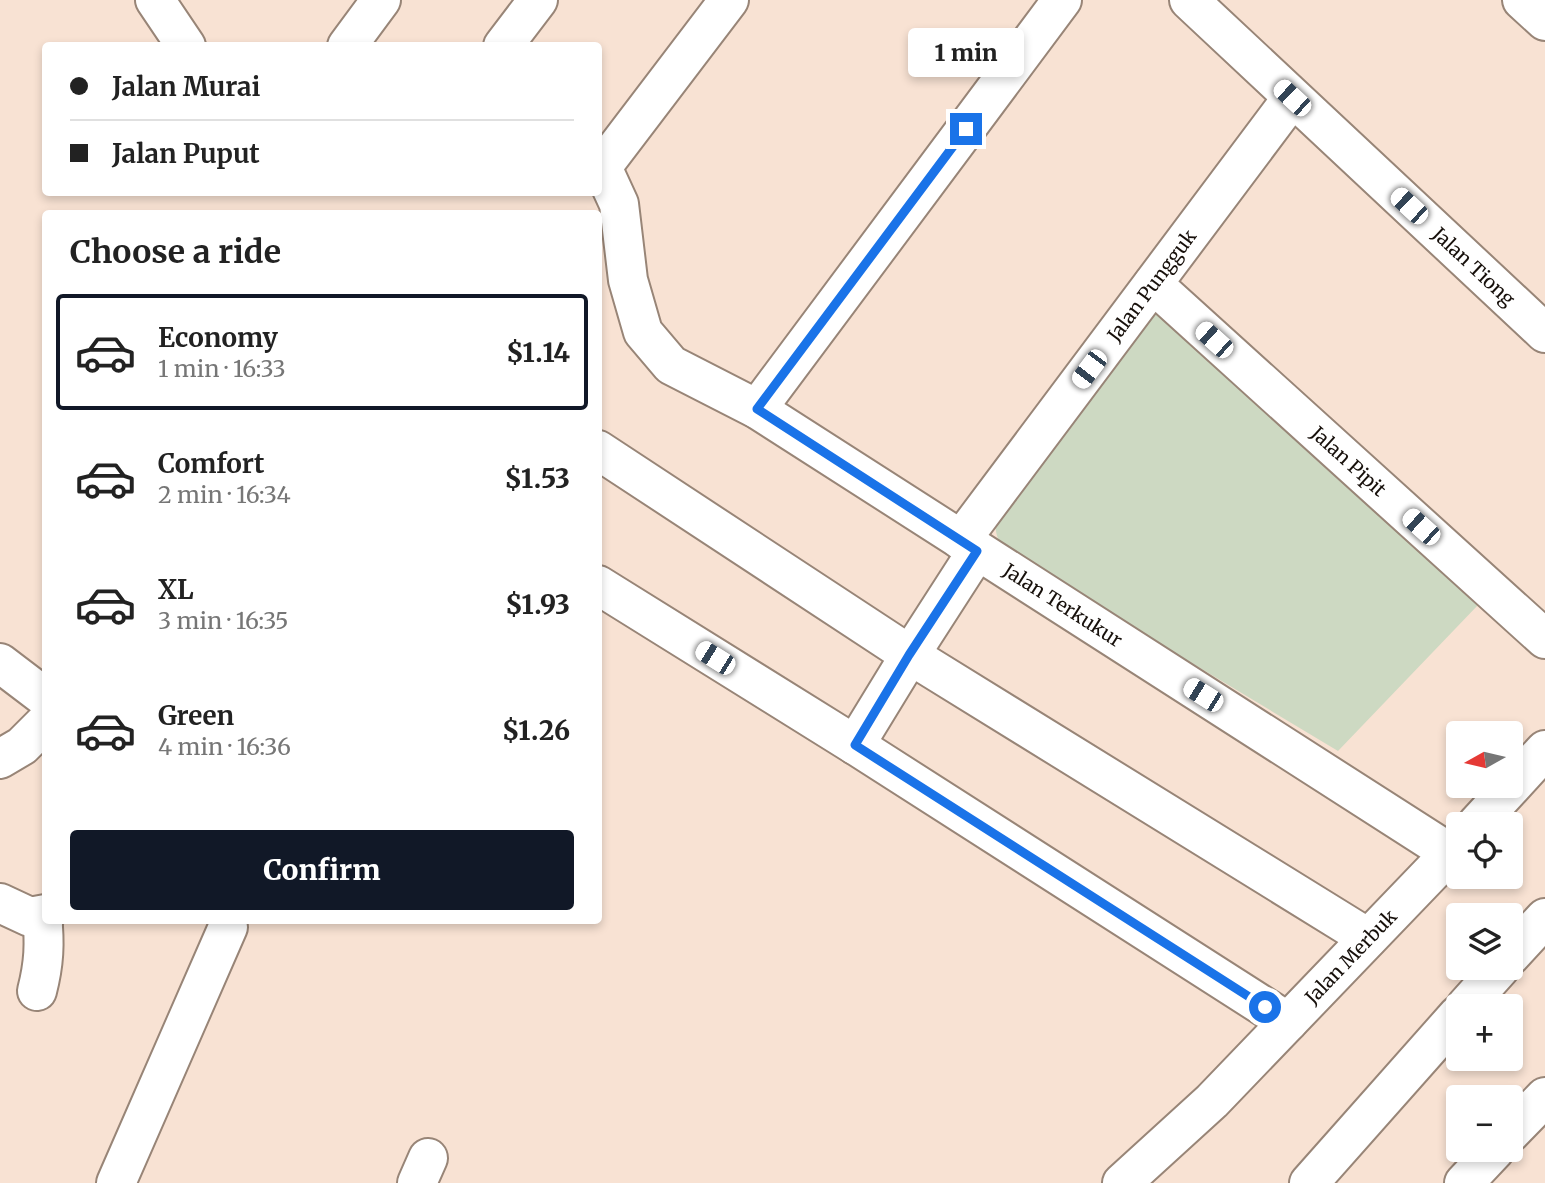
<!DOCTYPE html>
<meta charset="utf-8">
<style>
body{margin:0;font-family:Merriweather,serif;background:#f6f6f6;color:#222;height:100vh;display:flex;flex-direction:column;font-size:26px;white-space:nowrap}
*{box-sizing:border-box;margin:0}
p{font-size:23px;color:#767676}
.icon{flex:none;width:38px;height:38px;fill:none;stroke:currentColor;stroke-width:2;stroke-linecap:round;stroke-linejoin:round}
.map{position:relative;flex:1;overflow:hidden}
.panel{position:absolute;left:42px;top:210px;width:560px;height:714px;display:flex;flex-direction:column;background:#fff;border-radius:7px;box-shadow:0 4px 10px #0003}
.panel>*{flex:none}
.hud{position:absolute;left:42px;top:42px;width:560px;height:154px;border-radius:7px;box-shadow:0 4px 10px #0003;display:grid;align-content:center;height:154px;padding:0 28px;background:#fff}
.needle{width:46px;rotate:262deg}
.buttons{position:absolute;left:1446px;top:721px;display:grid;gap:14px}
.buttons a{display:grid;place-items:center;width:77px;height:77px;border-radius:7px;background:#fff;box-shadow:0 4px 10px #0003;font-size:35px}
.end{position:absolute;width:32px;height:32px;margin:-16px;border:9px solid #1a73e8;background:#fff;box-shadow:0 0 0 4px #fff}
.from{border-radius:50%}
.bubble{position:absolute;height:49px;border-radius:7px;background:#fff;box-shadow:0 4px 10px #0003;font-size:23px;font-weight:800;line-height:49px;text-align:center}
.car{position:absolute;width:21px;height:42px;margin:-21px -10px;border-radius:9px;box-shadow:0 0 5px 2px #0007;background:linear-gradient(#fff 24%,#345 0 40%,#fff 0 76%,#345 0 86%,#fff 0)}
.hud b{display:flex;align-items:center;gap:24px;height:66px;font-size:26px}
.hud b+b{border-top:2px solid #e0e0e0}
.hud i{width:18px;height:18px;background:#222}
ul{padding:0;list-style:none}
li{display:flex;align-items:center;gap:21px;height:116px;margin:0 14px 10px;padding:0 14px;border:4px solid transparent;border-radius:7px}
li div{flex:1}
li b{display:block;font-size:26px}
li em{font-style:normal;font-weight:800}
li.selected{border-color:#111827}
li>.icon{width:63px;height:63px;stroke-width:1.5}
h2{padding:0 28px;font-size:32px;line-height:84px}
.cta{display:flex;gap:14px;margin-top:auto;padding:14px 28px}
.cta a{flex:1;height:80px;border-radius:7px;background:#111827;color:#fff;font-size:28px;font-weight:800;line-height:80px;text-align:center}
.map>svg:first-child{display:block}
.green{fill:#cdd9c2}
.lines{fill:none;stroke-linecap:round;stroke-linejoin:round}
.minor-casing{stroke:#988577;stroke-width:42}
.minor{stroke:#fff;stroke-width:38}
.route{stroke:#1a73e8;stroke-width:9}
.labels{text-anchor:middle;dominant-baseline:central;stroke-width:5;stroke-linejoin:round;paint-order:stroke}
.street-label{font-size:19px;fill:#17100b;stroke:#f8e2d3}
</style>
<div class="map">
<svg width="1545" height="1183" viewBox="0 0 1545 1183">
<rect width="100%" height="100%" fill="#f8e2d3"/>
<!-- green -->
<path class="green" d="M1155 312 1168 314 1479 604 1338 751 1010 554C998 543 994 534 996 517L1015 503 1142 317Z"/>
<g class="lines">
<!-- minor casing -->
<g class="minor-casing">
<g id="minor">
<path d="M155 0 186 46"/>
<path id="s1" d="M1189 0 1545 333"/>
<path d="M1522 0 1545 21"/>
<path d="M347 46 381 0"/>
<path d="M503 46 538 0"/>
<path id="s2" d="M598 165 602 167 619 204 628 280 643 332 671 365 757 409 1450 853"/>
<path d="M602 167 729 0"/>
<path id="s3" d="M1153 284 1545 639"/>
<path d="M757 409 1062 0"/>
<path d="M598 450 910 655 1368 938"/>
<path id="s4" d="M961 540 1292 98"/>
<path d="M598 585 855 745 1288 1022"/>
<path d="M0 663 46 698"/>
<path d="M855 745 910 655 977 551"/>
<path d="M0 759 22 746 46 722"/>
<path d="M1477 824 1545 750"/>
<path d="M0 903 30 917 46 914"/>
<path d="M1510 956 1545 918"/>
<path d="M37 991C44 964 45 943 42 916"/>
<path d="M1466 1006 1500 968"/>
<path d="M1510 1133 1545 1097"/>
<path d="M116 1183 228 927"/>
<path d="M417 1183 428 1158"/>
<path id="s5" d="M1122 1183 1212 1101 1458 845"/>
<path d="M1309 1183 1458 1015"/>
<path d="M1464 1183 1495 1150"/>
</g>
</g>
<!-- minor -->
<use href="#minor" class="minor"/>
</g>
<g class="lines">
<!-- route -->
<path class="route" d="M966 129 757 409 977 551 909 655 855 745 1265 1007"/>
</g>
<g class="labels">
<!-- street labels -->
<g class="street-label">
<text stroke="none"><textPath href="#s1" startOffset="390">Jalan Tiong</textPath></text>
<text stroke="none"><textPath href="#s4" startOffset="318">Jalan Pungguk</textPath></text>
<text stroke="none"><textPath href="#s3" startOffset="264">Jalan Pipit</textPath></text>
<text stroke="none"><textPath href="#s2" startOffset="679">Jalan Terkukur</textPath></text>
<text stroke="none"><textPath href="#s5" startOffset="322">Jalan Merbuk</textPath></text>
</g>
</g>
</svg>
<div class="buttons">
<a><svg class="needle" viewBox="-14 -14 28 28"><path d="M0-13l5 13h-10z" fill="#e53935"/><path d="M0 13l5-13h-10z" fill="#767676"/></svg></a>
<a><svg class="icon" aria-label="locate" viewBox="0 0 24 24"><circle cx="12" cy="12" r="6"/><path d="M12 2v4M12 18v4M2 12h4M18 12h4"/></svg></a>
<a><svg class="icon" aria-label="layers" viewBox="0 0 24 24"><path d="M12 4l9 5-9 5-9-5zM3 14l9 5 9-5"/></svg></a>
<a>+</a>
<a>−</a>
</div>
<i class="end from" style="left:1265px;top:1007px"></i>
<i class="end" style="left:966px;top:129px"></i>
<div class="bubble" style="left:908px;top:28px;width:116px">1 min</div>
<i class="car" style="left:1292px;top:98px;rotate:313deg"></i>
<i class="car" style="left:1409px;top:206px;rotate:313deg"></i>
<i class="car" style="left:1214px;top:340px;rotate:312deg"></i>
<i class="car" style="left:1089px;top:369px;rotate:217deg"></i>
<i class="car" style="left:1421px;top:527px;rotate:312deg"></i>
<i class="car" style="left:715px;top:658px;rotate:302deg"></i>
<i class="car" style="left:1203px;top:695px;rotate:302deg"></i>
<div class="hud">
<b><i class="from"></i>Jalan Murai</b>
<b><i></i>Jalan Puput</b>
</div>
<section class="panel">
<h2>Choose a ride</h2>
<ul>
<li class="selected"><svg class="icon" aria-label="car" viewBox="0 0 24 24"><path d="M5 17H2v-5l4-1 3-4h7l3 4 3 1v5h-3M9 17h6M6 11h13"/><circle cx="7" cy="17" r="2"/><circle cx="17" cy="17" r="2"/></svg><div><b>Economy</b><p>1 min · 16:33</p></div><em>$1.14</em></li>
<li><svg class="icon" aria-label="car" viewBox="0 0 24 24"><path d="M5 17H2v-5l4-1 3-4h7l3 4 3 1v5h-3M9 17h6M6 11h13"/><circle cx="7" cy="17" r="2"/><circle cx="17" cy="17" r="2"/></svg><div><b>Comfort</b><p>2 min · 16:34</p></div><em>$1.53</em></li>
<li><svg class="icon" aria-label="car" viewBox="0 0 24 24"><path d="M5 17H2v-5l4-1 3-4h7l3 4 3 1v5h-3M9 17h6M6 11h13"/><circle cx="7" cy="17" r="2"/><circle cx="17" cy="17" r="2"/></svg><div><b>XL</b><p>3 min · 16:35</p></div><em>$1.93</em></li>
<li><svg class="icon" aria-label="car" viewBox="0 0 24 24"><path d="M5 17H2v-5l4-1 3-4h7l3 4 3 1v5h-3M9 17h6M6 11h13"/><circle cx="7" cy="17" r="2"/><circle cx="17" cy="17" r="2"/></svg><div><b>Green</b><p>4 min · 16:36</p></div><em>$1.26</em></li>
</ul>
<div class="cta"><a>Confirm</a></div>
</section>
</div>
